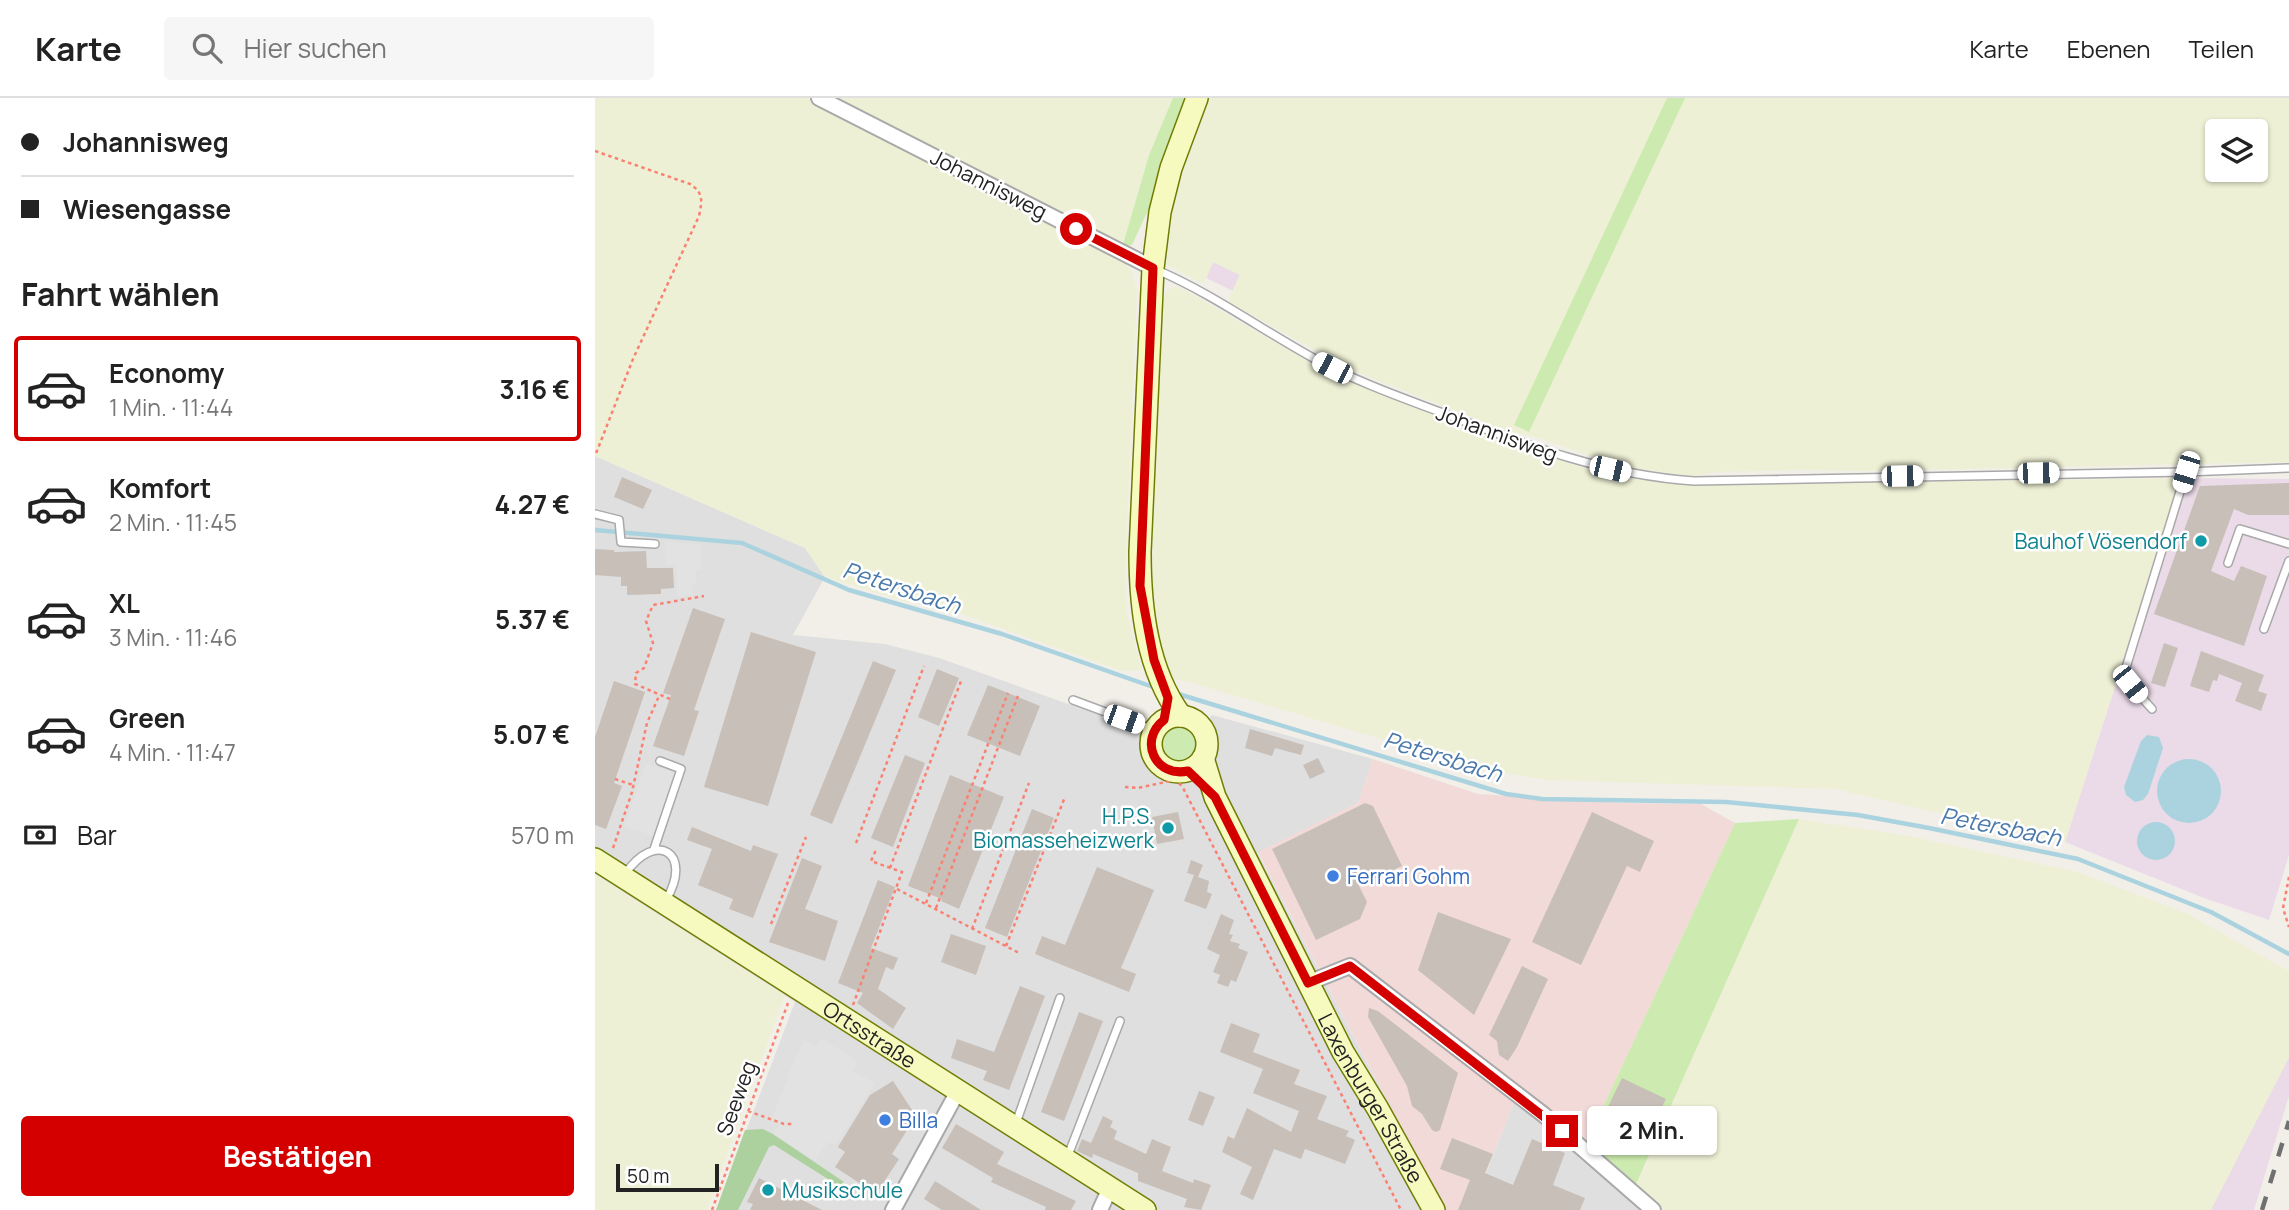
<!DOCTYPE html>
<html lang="de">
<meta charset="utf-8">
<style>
body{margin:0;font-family:Manrope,sans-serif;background:#f6f6f6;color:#222;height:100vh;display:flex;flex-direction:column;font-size:26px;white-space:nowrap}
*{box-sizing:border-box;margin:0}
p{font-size:23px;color:#767676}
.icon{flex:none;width:38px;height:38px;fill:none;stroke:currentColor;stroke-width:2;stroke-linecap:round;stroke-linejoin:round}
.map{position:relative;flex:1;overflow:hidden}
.drawer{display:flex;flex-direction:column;background:#fff;width:595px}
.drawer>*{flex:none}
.top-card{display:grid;align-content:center;height:154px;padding:0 21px;background:#fff}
.fabs{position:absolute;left:1610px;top:21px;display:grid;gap:14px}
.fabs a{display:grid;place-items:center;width:63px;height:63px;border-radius:7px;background:#fff;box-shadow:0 2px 5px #0004;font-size:35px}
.scale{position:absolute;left:21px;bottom:18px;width:103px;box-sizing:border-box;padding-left:7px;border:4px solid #222;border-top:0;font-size:19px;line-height:24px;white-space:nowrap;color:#222;-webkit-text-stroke:5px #fff;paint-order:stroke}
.end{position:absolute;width:32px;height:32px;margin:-16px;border:9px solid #d40000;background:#fff;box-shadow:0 0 0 4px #fff}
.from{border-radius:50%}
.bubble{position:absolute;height:49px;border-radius:7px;background:#fff;box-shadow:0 2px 5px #0004;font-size:23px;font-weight:700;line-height:49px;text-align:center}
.car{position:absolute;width:21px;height:42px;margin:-21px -10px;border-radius:9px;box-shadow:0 0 5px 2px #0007;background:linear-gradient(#fff 24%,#345 0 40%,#fff 0 76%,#345 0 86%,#fff 0)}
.top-card b{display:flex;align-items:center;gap:24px;height:66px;font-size:26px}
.top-card b+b{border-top:2px solid #e0e0e0}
.top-card i{width:18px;height:18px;background:#222}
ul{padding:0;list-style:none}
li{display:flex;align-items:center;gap:21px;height:105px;margin:0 14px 10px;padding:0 7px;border:4px solid transparent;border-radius:7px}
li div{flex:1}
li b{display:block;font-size:26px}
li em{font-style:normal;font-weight:700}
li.on{border-color:#d40000}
li>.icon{width:63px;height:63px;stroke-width:1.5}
h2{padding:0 21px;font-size:32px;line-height:84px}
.pay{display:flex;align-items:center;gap:18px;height:77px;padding:0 21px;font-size:26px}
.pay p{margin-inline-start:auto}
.action{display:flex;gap:14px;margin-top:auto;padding:14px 21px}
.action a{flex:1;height:80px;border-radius:7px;background:#d40000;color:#fff;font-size:28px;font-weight:700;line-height:80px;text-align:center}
header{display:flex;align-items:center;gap:42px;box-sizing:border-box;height:98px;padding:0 35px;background:#fff;border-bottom:2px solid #e0e0e0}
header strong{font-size:33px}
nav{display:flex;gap:38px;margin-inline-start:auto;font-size:24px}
.search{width:490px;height:63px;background:#f6f6f6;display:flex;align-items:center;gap:18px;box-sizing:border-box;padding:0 24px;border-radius:7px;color:#767676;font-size:26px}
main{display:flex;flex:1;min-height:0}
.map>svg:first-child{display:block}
.residential{fill:#e0dfdf}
.commercial{fill:#f2dad9}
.industrial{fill:#ebdbe8}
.farmland{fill:#eef0d5;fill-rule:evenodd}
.grass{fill:#cdebb0}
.forest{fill:#add19e}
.parking{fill:#e2e2e2}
.water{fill:#aad3df}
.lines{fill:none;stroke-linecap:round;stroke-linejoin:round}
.stream{stroke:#aad3df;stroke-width:4.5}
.building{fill:#c7bfb8}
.lane-casing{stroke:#a9a9a9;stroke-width:10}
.street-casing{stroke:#a9a9a9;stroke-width:18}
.secondary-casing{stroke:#707d05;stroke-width:24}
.path{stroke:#fa8072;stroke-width:2.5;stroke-dasharray:3.5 3.5;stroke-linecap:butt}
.lane{stroke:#fff;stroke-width:7}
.street{stroke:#fff;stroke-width:14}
.secondary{stroke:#f7fabf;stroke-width:21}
.rail{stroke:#707070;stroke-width:4.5;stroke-dasharray:14 14;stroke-linecap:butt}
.route{stroke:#d40000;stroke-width:9}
.culture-dot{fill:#0f9aa8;stroke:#fff;stroke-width:2.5}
.shop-dot{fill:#3f7fe0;stroke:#fff;stroke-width:2.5}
.labels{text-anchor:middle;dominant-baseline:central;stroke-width:5;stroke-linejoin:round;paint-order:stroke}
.street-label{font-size:21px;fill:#222;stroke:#fff}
.culture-label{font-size:21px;fill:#0d838f;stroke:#fff;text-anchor:end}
.shop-label{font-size:21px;fill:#366cbe;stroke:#fff;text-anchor:start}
.water-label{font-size:23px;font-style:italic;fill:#4a7aab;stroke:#fff}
</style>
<header>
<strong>Karte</strong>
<div class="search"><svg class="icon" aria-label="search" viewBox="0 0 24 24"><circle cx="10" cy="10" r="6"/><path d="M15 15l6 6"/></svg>Hier suchen</div>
<nav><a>Karte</a><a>Ebenen</a><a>Teilen</a></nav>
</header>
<main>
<section class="drawer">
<div class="top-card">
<b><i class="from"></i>Johannisweg</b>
<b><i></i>Wiesengasse</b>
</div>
<h2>Fahrt wählen</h2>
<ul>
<li class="on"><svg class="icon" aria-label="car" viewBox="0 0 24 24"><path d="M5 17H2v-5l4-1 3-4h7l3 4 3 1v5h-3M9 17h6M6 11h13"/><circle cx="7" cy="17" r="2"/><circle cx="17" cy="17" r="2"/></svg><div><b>Economy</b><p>1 Min. · 11:44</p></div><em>3.16 €</em></li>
<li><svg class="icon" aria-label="car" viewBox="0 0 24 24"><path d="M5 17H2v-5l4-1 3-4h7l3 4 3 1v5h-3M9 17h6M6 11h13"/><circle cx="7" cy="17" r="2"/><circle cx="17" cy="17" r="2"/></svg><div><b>Komfort</b><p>2 Min. · 11:45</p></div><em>4.27 €</em></li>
<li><svg class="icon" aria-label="car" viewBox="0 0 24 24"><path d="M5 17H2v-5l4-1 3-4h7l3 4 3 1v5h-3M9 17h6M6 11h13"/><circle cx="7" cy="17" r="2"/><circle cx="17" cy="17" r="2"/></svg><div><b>XL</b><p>3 Min. · 11:46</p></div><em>5.37 €</em></li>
<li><svg class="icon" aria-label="car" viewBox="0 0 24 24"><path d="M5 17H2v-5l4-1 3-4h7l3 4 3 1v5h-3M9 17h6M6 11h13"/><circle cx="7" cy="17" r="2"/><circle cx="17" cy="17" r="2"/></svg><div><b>Green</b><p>4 Min. · 11:47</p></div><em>5.07 €</em></li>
</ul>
<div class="pay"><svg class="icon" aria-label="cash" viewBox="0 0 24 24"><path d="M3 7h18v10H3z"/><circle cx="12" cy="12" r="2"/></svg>Bar<p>570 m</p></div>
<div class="action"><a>Bestätigen</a></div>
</section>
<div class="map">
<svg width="1694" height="1112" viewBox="0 0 1694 1112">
<rect width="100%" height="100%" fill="#f2efe9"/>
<!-- residential -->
<path class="residential" d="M0 358 210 450 230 479 198 537 290 546 344 560 569 640 602 634 617 617 778 661 763 705 663 755 849 1112H121L200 904 0 776Z
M920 1002 982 1054 1044 1112H876Z"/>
<!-- commercial -->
<path class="commercial" d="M778 661 883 696 1028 705 1106 706 1140 725 990 1048 956 1017 950 1028 920 1002 876 1112H849L663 754 763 705Z"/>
<!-- industrial -->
<path class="industrial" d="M618 164 645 177 638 193 611 180Z
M1587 380 1694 381V757L1674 822 1609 800 1470 744Z
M1694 959V998L1659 1112H1615Z"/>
<!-- farmland -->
<path class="farmland" d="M0 0H213L523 158 536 172 542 193 530 477 532 515 547 572 527 573 338 506 315 505 230 479 210 450 0 358Z
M233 0H578L554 57 527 150Z
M611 0H1694V364L1269 373 1201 372 1122 374 1097 378 1028 369 940 339 909 332 756 272 635 205V198L645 177 618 164 610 183 606 185 572 167 569 162 573 115 584 72ZM1622 33H1661V72H1622Z
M580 189 590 192 716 265 752 282 976 366 1033 380 1099 387 1587 380 1470 744 1240 691 953 682 890 672 594 584 574 580 567 560 553 487 565 204 575 190Z
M1204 721 1314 738 1483 774 1593 816 1694 873V959L1616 1112H1069L1041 1086Z
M0 776 190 897 112 1112H0Z"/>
<!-- grass -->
<path class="grass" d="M578 0H594L563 91 537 147 527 150 554 57Z
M1072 0H1090L934 334 919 327Z
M567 646a17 17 0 1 1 34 0a17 17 0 1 1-34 0Z
M1204 721 1041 1086 990 1048 1140 725Z"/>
<!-- forest -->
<path class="forest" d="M168 1031 178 1036 249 1084 244 1088 179 1047 174 1049 143 1112H121L150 1032Z"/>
<!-- parking -->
<path class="parking" d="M70 443 106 447 107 471 101 472V485L97 486 98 496 82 499V467H71Z
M51 665 80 675 58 738 29 728Z
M226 940 263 964 258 973 280 985 241 1047 233 1044 220 1063 178 1036 186 1025 177 1021 201 958 210 942 220 949Z"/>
<!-- water -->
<path class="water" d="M1552 637 1564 639 1568 650 1553 696 1548 702 1540 704 1531 697 1529 689 1546 643Z
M1562 693a32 32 0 1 1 64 0a32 32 0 1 1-64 0Z
M1542 743a19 19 0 1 1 38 0a19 19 0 1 1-38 0Z"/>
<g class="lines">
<!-- stream -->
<path class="stream" d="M0 432 147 445 254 492 407 536 561 590
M580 595 911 696 947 701 1131 704 1263 717 1334 730 1483 761 1616 814 1694 856"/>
</g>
<!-- building -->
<path class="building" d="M27 379 57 392 48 411 19 399Z
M1694 385V417H1653L1639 411 1616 473 1639 483 1646 468 1672 478 1649 548 1559 516 1605 388Z
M0 451 19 452V454L51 453 52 470H78L79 490 66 491V496L32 497V488H26V479L0 477Z
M98 510 130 521 99 612 104 613 89 658 58 648 76 597 68 595Z
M156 534 221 554 173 708 109 689Z
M1569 545 1583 550 1570 589 1556 585Z
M1606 553 1669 577 1663 593 1672 596 1666 613 1640 603 1647 585 1624 576 1622 583 1618 582 1614 594 1595 588Z
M278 563 301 572 237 726 215 717Z
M342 571 364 580 344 628 323 619Z
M19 583 50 594 19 685 27 688 11 731 0 727V639Z
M393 587 445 608 425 658 372 637Z
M655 631 709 647 706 657 680 650 677 658 650 650Z
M310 657 330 665 298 749 276 740Z
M723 660 730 674 715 681 708 667Z
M355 677 409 699 364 811 346 803 347 801 313 788Z
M770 705 778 708 807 768 764 788 772 804 765 821 721 842 677 751Z
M437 711 459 720 412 839 390 830Z
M583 714 589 741 562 746 557 719Z
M997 714 1059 743 1045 774 1032 768 986 867 937 844Z
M97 729 156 753 158 747 183 756 158 820 134 811 138 801 103 787 117 751 92 742Z
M207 760 227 768 210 811 243 823 230 863 174 844Z
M596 762 608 767 603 779 614 783 612 794 617 796 611 811 589 803 599 777 592 775Z
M502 769 559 792 526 870 541 876 534 894 440 856 447 838 470 847Z
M283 782 300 789 276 850 303 860 298 872 291 869 283 891 311 910 298 931 262 905 268 895 243 885Z
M843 814 916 841 879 917 823 872Z
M626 816 639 822 634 836 638 837 635 843 645 846 643 850 653 854 641 884 636 882 633 889 622 885 625 877 618 874 625 857 612 851Z
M356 836 391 848 381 877 346 864Z
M927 868 953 881 922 949 913 963 904 957 902 943 894 937Z
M425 888 450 898 414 992 388 982 392 973 356 960 362 941 399 954Z
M774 910 783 913 863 975 845 1032 841 1034 837 1032 827 1016 817 1008 812 988 773 919Z
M484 914 508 923 469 1023 446 1014Z
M636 925 665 936 658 954 705 972 699 986 732 998 722 1021 754 1033 751 1038 760 1042 750 1066 710 1051 706 1061 679 1051 658 1102 645 1096 657 1069 627 1054 633 1038 639 1041 652 1010 696 1034 704 1013 658 995 668 971 625 954Z
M1027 980 1071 1001 1048 1048 1004 1027Z
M298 983 321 1018 297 1056 304 1061 281 1096 240 1069 250 1054 243 1049 275 997Z
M604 993 620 999 608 1028 593 1022Z
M508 1018 518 1023 515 1029 522 1033 519 1041 551 1056 557 1041 576 1049 567 1073 598 1085 599 1081 616 1087 606 1112 589 1109 592 1101 543 1083V1075L498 1056 497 1060 482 1053 487 1041 496 1045Z
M361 1026 409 1054 402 1066 481 1103 476 1112H450L451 1109 396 1084 398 1080 347 1050Z
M857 1040 898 1056 890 1075 918 1087 937 1041 970 1055 958 1087 990 1100 985 1112H863L875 1082 845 1071Z
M164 1080 227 1112H155L158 1106 152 1104Z
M340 1083 386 1112H347L329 1101Z"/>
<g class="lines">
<!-- lane casing -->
<g class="lane-casing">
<path id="lane" d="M562 172C618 196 667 232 720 261 762 284 808 300 853 317 934 348 1011 377 1099 383L1591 374 1694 370
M0 416 24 422 26 444 60 446
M1633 465 1645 431 1694 446
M1669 531 1694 463
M478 602 559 632
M1557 611 1530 581 1529 576 1591 374
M59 751 86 671 65 663
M30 776C61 731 99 755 71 802
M421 1025 465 900
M472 1060 525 923"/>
</g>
<!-- street casing -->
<g class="street-casing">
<path id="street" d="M224 0 558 170
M713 885 755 868 949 1017 1058 1112
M298 1112 363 993
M505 1112 515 1090"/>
</g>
<!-- secondary casing -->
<g class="secondary-casing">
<g id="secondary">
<circle cx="584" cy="646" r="28"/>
<path d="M586 618C552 572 545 510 545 454L558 170 565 114 576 70 602 0"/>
<path id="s1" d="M608 660 620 699 748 954 783 1011 839 1112"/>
<path id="s2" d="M0 761 550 1112"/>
</g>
</g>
<!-- path -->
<path class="path" d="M0 53 95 86C109 95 107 103 104 118L38 261 0 358
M75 601 40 586 41 575 49 570 58 545 51 523 58 507 109 498
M20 681 38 687
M530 689 543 690 580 682 587 688 806 1112
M261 745 329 568
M18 750 37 694 52 625 64 598
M295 770 366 583
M1694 779 1688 810 1694 829
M302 791 426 856
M331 805 413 595
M341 810 423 598
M176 826 211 739
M377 831 434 685
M411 848 470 699
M258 907 307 774 276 763 281 752
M153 1013 189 1026H197
M117 1112 193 905"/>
<!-- lane -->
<use href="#lane" class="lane"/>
<!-- street -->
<use href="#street" class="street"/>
<!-- secondary -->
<use href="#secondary" class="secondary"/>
<!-- rail -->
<path class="rail" d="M1667 1112 1694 1023"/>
</g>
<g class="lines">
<!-- route -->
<path class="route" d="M481 131 558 170 545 488 559 562 573 600 569 622C543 642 560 680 593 673L620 699 713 885 755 868 967 1033"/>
</g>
<!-- markers -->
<g class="culture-dot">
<circle cx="1606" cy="443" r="7"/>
<circle cx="573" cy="730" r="7"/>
<circle cx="173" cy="1092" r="7"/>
</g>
<g class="shop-dot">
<circle cx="738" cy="778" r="7"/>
<circle cx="290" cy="1022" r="7"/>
</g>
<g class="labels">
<!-- street labels -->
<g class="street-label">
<text transform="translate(394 86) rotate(27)">Johannisweg</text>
<text transform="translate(902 335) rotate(20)">Johannisweg</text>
<text stroke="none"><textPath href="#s2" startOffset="326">Ortsstraße</textPath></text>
<text stroke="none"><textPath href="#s1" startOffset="380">Laxenburger Straße</textPath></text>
<text transform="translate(141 1000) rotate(-70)">Seeweg</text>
</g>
<!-- culture labels -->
<g class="culture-label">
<text x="1592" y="443">Bauhof Vösendorf</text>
<text x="559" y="718">H.P.S.<tspan x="559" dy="24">Biomasseheizwerk</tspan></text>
<text x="187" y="1092" text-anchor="start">Musikschule</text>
</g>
<!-- shop labels -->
<g class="shop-label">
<text x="752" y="778">Ferrari Gohm</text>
<text x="304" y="1022">Billa</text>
</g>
<!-- water labels -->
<g class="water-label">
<text transform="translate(307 489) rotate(18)">Petersbach</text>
<text transform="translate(848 658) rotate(17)">Petersbach</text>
<text transform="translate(1406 728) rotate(11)">Petersbach</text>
</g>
</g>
</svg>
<div class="fabs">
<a><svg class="icon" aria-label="layers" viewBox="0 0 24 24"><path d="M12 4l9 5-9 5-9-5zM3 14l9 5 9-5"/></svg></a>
</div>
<div class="scale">50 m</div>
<i class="end from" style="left:481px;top:131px"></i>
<i class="end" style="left:967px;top:1033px"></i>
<div class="bubble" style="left:992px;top:1008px;width:130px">2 Min.</div>
<i class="car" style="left:737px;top:270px;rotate:297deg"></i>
<i class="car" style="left:1015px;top:371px;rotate:103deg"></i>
<i class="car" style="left:1591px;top:374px;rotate:197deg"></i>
<i class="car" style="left:1443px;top:375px;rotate:89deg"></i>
<i class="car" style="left:1307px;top:378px;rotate:89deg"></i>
<i class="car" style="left:1535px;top:586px;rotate:141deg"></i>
<i class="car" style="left:529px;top:621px;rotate:110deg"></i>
</div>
</main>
